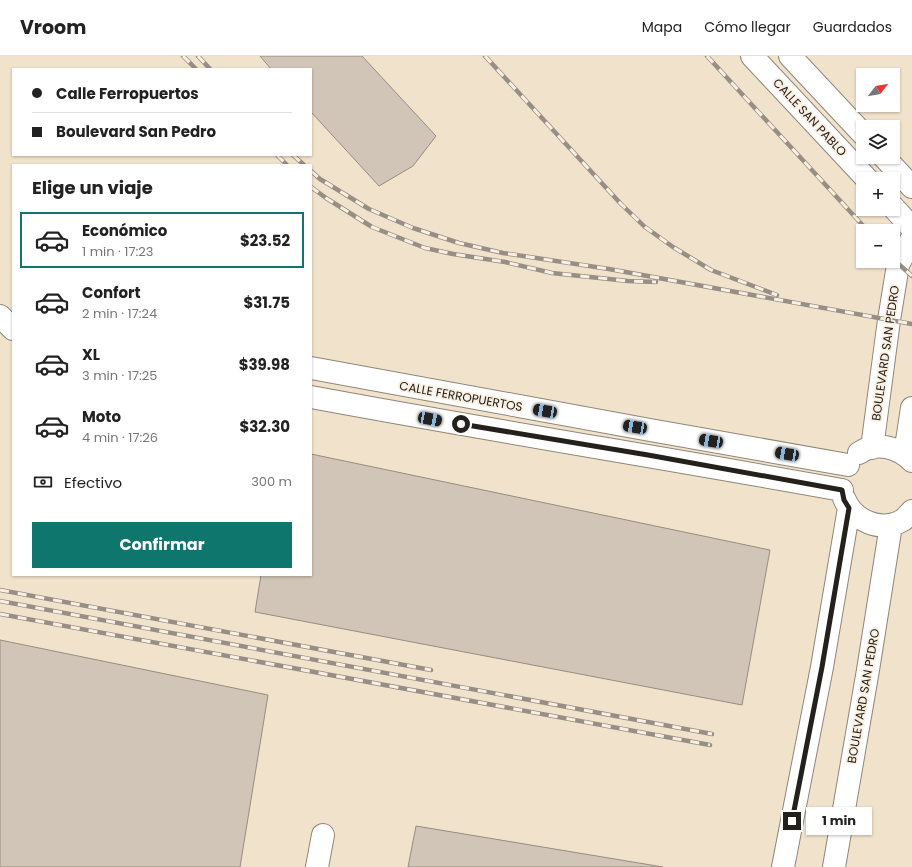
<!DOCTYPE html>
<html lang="es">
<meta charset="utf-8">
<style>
body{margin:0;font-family:Poppins,sans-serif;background:#f2f2f2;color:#222;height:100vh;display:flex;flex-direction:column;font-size:15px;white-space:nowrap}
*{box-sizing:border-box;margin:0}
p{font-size:13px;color:#767676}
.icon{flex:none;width:22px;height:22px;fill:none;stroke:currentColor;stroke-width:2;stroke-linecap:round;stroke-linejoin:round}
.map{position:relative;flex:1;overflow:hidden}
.sheet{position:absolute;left:12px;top:108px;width:300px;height:412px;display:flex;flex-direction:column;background:#fff;border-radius:0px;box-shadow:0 1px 3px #0004}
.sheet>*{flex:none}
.hud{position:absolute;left:12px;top:12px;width:300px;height:88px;border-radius:0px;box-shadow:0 1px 3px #0004;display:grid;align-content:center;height:88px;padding:0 20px;background:#fff}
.needle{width:26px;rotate:59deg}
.buttons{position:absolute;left:856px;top:12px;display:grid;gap:8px}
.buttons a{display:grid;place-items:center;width:44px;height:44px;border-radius:0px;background:#fff;box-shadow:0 1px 3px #0004;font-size:20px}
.end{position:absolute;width:18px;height:18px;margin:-9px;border:5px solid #24201b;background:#fff;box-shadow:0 0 0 2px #fff}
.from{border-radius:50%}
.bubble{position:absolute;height:28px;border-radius:0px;background:#fff;box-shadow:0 1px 3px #0004;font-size:13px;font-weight:700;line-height:28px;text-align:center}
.car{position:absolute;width:12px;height:24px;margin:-12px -6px;border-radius:5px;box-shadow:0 0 3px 1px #0007;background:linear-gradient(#222 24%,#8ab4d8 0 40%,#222 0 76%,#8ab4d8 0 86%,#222 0)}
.hud b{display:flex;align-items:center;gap:14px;height:38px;font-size:15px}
.hud b+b{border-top:1px solid #e0e0e0}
.hud i{width:10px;height:10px;background:#222}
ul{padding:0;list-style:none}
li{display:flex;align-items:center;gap:12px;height:56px;margin:0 8px 6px;padding:0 12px;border:2px solid transparent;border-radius:0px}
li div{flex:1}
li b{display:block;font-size:15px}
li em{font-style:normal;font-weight:700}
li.on{border-color:#0f766e}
li>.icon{width:36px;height:36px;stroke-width:1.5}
h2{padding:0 20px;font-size:18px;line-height:48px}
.pay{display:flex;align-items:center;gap:10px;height:44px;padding:0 20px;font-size:15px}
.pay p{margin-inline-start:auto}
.action{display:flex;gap:8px;margin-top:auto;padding:8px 20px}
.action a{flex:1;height:46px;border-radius:0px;background:#0f766e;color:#fff;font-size:16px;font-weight:700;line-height:46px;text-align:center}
header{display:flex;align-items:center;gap:24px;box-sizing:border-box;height:56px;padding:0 20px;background:#fff;border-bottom:1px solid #e0e0e0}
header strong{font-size:19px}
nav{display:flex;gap:22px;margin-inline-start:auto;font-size:14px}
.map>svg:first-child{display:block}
.built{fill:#f1e2cc;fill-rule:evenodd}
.building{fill:#d0c5b7;stroke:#978d7f}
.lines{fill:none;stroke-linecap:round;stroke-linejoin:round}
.minor-casing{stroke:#908678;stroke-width:24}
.minor{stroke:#fff;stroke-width:22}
.rail-casing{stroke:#978f85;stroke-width:4.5}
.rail{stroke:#faefe0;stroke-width:3;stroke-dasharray:9;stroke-linecap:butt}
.route{stroke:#24201b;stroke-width:5}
.labels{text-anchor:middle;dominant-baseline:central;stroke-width:3.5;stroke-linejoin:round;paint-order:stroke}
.street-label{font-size:12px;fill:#24201b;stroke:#faefe0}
</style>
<header>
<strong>Vroom</strong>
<nav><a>Mapa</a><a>Cómo llegar</a><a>Guardados</a></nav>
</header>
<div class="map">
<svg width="912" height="811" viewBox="0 0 912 811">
<rect width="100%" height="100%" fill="#faefe0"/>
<!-- built -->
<path class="built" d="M0 0H912V811H0ZM13 13H311V99H13ZM863 19H893V49H863ZM863 71H893V101H863ZM13 109H311V519H13ZM863 123H893V153H863ZM863 175H893V205H863Z"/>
<!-- building -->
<path class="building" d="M260 0H362L436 80 413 110 379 130 311 56V13H271Z
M311 398 770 494 742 649 255 556 261 519H311Z
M0 584 268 639 240 811H0Z
M416 770 663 811H408Z"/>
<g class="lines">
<!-- minor casing -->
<g class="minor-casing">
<path id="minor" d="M752 0 867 123
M790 0 863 78
M884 101 912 131
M893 151 912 172
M0 260 13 273
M311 312 650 374 848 409
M311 341C488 374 665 402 842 434
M872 392 889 264 898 209 912 182
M859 397C876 385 898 391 912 405
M905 398 912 352
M844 442C853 465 881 477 903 464 906 462 909 458 912 455
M317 811 323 779
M783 811 822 611 849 452
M834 811 868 614 891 469"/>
</g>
<!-- minor -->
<use href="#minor" class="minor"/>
<!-- rail casing -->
<g class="rail-casing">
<path id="rail" d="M183 0 196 13
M198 0 210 13
M485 0 621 148 645 171 673 191 711 214 777 239
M707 0 868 175
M277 99 287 109
M293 99 304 109
M311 115 320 123 369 153 413 172 459 187 503 197 609 213 912 268
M311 131 326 142 372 171 425 192 453 198 505 206 552 217 628 225 656 226
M893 203 912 220
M0 534 431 614
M0 545 712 678
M0 558 710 689"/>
</g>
<!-- rail -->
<use href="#rail" class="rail"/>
</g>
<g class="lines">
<!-- route -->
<path class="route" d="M461 368 648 399 842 434 844 444 849 452 822 611 792 765"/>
</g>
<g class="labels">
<!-- street labels -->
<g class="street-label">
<text transform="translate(810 61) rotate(47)">CALLE SAN PABLO</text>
<text transform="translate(885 297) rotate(-82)">BOULEVARD SAN PEDRO</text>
<text transform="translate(461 340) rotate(10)">CALLE FERROPUERTOS</text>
<text transform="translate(863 640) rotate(-80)">BOULEVARD SAN PEDRO</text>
</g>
</g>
</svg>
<div class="buttons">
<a><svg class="needle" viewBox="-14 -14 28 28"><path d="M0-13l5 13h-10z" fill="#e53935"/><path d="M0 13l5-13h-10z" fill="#767676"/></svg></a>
<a><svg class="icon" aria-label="layers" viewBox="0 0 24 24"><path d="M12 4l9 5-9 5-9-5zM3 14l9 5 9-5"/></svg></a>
<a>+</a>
<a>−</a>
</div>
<i class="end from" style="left:461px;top:368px"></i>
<i class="end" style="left:792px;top:765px"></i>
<div class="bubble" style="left:806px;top:751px;width:66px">1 min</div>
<i class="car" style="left:545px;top:355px;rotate:280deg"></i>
<i class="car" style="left:430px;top:363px;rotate:101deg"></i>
<i class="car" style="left:635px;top:371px;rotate:280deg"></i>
<i class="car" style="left:711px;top:385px;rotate:280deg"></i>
<i class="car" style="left:787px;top:398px;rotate:280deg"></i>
<div class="hud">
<b><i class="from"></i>Calle Ferropuertos</b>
<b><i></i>Boulevard San Pedro</b>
</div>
<section class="sheet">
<h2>Elige un viaje</h2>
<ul>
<li class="on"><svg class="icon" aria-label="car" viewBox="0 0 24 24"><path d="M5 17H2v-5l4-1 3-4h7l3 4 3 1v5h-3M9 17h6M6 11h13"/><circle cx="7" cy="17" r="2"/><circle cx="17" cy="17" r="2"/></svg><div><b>Económico</b><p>1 min · 17:23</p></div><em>$23.52</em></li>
<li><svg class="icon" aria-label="car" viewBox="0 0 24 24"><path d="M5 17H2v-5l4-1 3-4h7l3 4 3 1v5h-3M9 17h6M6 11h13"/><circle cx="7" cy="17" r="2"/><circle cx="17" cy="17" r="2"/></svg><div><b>Confort</b><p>2 min · 17:24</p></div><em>$31.75</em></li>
<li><svg class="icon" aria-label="car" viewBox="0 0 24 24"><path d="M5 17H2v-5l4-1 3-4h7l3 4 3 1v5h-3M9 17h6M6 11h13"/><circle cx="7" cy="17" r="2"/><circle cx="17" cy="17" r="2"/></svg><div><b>XL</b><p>3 min · 17:25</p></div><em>$39.98</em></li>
<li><svg class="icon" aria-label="car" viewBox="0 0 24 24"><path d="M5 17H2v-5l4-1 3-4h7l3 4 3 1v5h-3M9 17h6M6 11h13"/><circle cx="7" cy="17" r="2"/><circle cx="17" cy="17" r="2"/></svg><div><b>Moto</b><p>4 min · 17:26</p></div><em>$32.30</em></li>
</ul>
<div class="pay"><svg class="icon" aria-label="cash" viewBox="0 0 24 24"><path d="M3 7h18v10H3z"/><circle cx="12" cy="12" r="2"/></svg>Efectivo<p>300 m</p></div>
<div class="action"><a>Confirmar</a></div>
</section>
</div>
